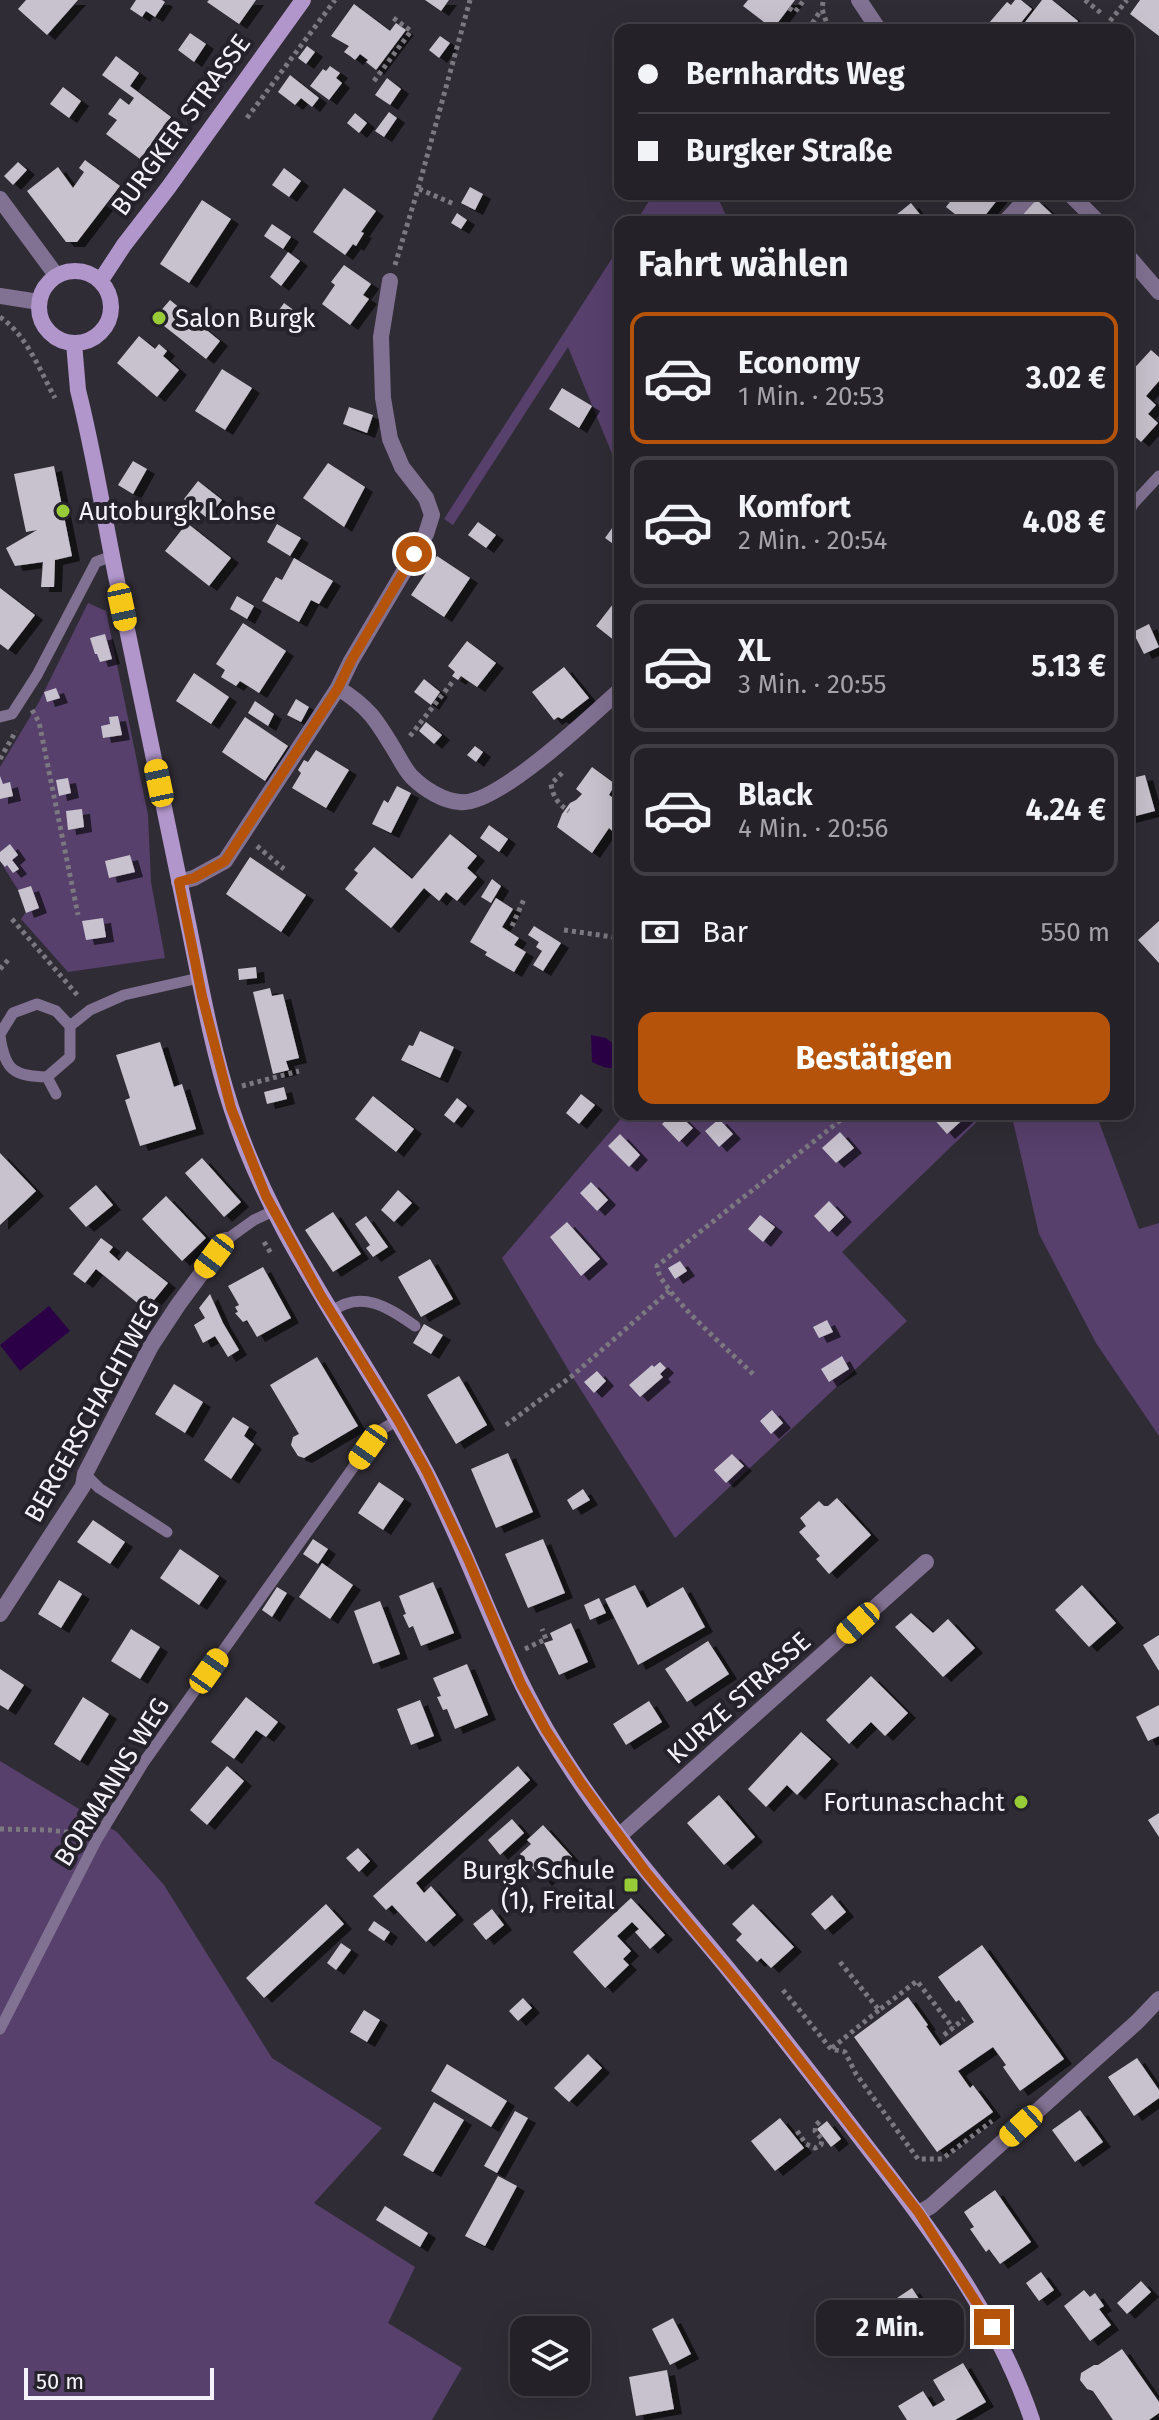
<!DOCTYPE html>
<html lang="de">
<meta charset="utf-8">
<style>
body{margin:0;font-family:"Fira Sans",sans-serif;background:#302e34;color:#f1f3f6;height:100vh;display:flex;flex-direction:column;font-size:30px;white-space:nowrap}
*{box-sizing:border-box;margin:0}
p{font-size:26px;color:#a3a3a8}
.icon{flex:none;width:44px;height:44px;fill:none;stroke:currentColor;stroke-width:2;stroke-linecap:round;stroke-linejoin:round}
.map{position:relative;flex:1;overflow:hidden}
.details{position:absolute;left:614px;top:216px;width:520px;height:904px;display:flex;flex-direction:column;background:#242128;border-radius:16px;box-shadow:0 8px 32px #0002,0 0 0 2px #413e45}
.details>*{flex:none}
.top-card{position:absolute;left:614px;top:24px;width:520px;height:176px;border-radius:16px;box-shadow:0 8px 32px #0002,0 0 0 2px #413e45;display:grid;align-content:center;height:176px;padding:0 24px;background:#242128}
.buttons{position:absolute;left:510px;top:2316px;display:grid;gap:16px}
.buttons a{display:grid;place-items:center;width:80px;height:80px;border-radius:16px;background:#242128;box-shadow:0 8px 32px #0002,0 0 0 2px #413e45;font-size:40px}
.scale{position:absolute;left:24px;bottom:20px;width:190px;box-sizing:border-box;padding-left:8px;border:4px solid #f5f3f9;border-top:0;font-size:22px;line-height:28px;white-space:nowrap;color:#f5f3f9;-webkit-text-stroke:6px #26222b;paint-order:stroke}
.end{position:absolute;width:36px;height:36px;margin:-18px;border:10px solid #b45309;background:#fff;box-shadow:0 0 0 4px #fff}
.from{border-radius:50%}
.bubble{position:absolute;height:56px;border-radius:16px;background:#242128;box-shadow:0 8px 32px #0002,0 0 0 2px #413e45;font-size:26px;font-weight:700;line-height:56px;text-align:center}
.car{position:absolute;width:24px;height:48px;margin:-24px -12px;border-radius:10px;box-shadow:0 0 6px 2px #0007;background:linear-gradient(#f5c518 24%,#345 0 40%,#f5c518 0 76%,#345 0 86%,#f5c518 0)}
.top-card b{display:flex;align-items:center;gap:28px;height:76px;font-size:30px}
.top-card b+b{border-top:2px solid #413e45}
.top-card i{width:20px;height:20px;background:#f1f3f6}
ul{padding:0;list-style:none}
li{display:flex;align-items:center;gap:24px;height:132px;margin:0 16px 12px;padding:0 8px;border:4px solid #413e45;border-radius:16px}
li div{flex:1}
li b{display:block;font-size:30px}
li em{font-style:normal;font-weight:700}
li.current{border-color:#b45309}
li>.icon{width:72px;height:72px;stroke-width:1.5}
h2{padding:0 24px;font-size:36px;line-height:96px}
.pay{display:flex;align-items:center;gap:20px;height:88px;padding:0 24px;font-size:30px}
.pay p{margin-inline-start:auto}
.cta{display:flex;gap:16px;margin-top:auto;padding:16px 24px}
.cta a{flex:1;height:92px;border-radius:16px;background:#b45309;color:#fff;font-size:32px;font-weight:700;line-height:92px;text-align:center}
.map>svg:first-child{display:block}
.green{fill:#57406c}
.water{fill:#2c0047}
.building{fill:#c8c2ce;filter:url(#shadow)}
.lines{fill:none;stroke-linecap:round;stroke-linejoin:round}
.path{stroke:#7b7880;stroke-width:5;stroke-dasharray:4 4;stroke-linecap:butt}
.service{stroke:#817192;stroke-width:11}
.minor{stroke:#817192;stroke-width:16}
.tertiary{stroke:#817192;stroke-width:16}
.secondary{stroke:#b196cb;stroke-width:16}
.route{stroke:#b45309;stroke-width:10}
.poi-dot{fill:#97cc38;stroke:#26222b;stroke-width:3}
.labels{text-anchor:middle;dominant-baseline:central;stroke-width:8;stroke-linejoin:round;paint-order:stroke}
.street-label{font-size:26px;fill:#f5f3f9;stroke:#26222b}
.poi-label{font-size:26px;fill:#f5f3f9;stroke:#26222b;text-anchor:start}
</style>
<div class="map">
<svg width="1159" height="2420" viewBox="0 0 1159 2420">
<defs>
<filter id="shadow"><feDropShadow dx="8" dy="5" stdDeviation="0" flood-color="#0009"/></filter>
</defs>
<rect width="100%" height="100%" fill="#302c35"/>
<!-- green -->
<path class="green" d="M669 194H716L729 222H636L652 196Z
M620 246V473L568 347 453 525 444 519Z
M88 603 106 611 148 815 151 882 165 958 68 972 21 919 26 912 18 890 0 861V767L39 702Z
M625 1114H985L842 1252 907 1321 675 1538 572 1376 502 1258Z
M1022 1114H1096L1139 1229 1159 1223V1436L1096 1343 1039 1234 1013 1121Z
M0 1761 117 1832 164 1885 272 2058 382 2128 314 2203 415 2267 388 2323 462 2368 432 2420H0Z"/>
<!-- water -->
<path class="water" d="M591 1035 606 1038 620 1049V1066C610 1071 601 1066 592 1062Z
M49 1306 70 1331 20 1371 0 1345Z"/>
<!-- building -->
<path class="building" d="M26 0H78L47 35 18 9Z
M136 0H162L165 2 155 17 146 11 142 17 130 9Z
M209 0H256L239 24 207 2Z
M425 0H449L441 11Z
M748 0H795L773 29 743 6Z
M1015 0H1021L1032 9 1015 30H983L1007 2 1011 5Z
M1042 0H1052L1078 21 1071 30H1019Z
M1140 0H1159V36L1130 14Z
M354 4 390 31 396 23 406 30 376 70 366 62 368 60 360 54 355 60 350 56 344 52 349 46 331 36Z
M190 33 206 44 194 62 178 50Z
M440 36 450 43 439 58 429 50Z
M307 46 315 52 306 64 298 58Z
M116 56 139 73 130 86 171 117 140 159 106 134 117 120 108 114 120 98 129 105 134 98 102 75Z
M330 66 340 73 336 78 342 83 329 100 310 86 323 69 326 71Z
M290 75 319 98 312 107 301 98 295 105 278 92Z
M387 78 401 89 390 105 375 95Z
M63 87 81 101 69 118 50 104Z
M389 112 397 118 384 137 375 131Z
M355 113 367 123 359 133 347 123Z
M85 160 120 186 77 242H66L27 191 58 167 73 188 84 172 79 168Z
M18 162 27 170 13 185 4 176Z
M284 168 301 181 289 197 272 185Z
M470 187 483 194 475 210 461 203Z
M344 188 376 211 361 232 364 233 356 246 353 244 345 255 313 232Z
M956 194H1002L980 222H965L946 207Z
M1036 199 1057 219 1055 222H1032L1023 214Z
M202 200 231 219 189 283 160 264Z
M911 203 926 222H901L896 215Z
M457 213 467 220 461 229 451 223Z
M272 224 291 237 283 249 264 236Z
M288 252 300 261 281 286 270 277Z
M344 265 371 284 363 295 369 299 350 325 322 304 335 285 331 282Z
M170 300 220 341 206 359 159 322 158 314Z
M284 303 303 317 294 330 275 316Z
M139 336 155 349 159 344 167 351 163 356 179 370 157 397 117 363Z
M1151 350 1159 357V381L1146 396 1156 405 1148 414 1158 423 1141 442 1128 430V375Z
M222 369 252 388 225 430 195 411Z
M562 388 592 406 579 428 549 409Z
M349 407 373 415 367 433 343 424Z
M133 461 147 469 133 494 118 485Z
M328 463 365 487 344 527 303 498Z
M54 466 72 556 55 560 54 587H41L43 562 15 566 6 548 37 530 26 532 14 474Z
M198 481 222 500 207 518 184 499Z
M620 517V549L605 538Z
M478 522 496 535 486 548 468 535Z
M187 523 231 558 209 586 165 551Z
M277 524 301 538 290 556 267 542Z
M437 556 470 578 444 617 411 595Z
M294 558 333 581 319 604 311 600 299 622 262 601 276 577 282 580Z
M0 588 35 615 8 650 0 644Z
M620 595V645L596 626Z
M237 596 254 606 247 619 230 609Z
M243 623 286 651 259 693 240 681 236 686 221 677 225 670 216 664Z
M1149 624 1159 647 1144 654 1133 632Z
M105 634 112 659 100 662 97 654H95L90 638Z
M467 641 496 663 477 687 461 676 458 680 452 676 455 672 448 666Z
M564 667 589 698 562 719 558 717 554 720 532 692Z
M194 673 229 697 211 724 176 701Z
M424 679 440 692 431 705 414 692Z
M56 688 60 698 47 702 44 692Z
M296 699 309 707 301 722 287 715Z
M255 701 274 714 268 726 248 713Z
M118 716 122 735 103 738 101 726 110 724 109 717Z
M245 717 288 746 265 781 222 752Z
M426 722 442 735 434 744 419 731Z
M475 746 483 752 476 762 467 755Z
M316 750 349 770 326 808 292 788 301 773 298 770 304 760 308 762Z
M592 767 615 784 609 795 620 803V834L618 836 609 828 592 853 557 827 562 814 570 803 576 800 582 794 576 789Z
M1145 775 1155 811 1128 818V779Z
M0 776 3 784 10 782 13 796 0 799Z
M68 778 71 793 59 796 56 780Z
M397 786 411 793 391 833 372 824 384 800 388 803Z
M82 809 84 827 68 830 66 811Z
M489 825 508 839 499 852 480 838Z
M450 834 477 856 467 868 477 877 457 901 446 892 439 901 424 888 391 928 345 889 358 873 354 870 374 847 412 879Z
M10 844 18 855 12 860 19 869 13 873 7 865 5 867 0 861V852Z
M130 855 135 872 109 878 105 861Z
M250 857 306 895 281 932 226 894Z
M492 879 501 886 491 903 481 897Z
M31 886 39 908 26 913 18 890Z
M496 898 513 909 502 927 519 938 514 945 526 952 514 972 485 955 487 952 470 942Z
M103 918 106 937 86 940 82 921Z
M1159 921V963L1138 940Z
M534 926 561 943 543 971 533 965 542 951 536 947 539 942 528 935Z
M256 967 257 978 239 980 238 969Z
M270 988 272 996 283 994 299 1058 286 1061 289 1070 273 1074 253 992Z
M420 1031 454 1047 440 1078 401 1060 409 1045 413 1046Z
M160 1042 174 1087 182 1084 196 1129 140 1146 125 1100 130 1098 116 1055Z
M284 1087 287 1099 267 1104 264 1092Z
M581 1094 595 1105 579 1124 566 1113Z
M373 1096 414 1129 396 1152 355 1119Z
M457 1098 467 1106 454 1123 444 1115Z
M672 1114H678L693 1128 679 1142 662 1124Z
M938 1114H969L947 1134 933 1118Z
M719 1119 733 1134 719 1147 705 1131Z
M840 1132 854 1148 836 1163 822 1148Z
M620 1134 640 1155 629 1167 608 1146Z
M0 1153 36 1191 0 1225Z
M202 1158 241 1202 224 1217 185 1173Z
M591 1182 608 1200 597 1211 580 1193Z
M96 1185 113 1205 86 1227 69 1208Z
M398 1190 412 1203 394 1222 381 1210Z
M166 1196 206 1238 182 1261 142 1219Z
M829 1201 844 1217 829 1232 814 1216Z
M333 1212 361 1254 333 1272 305 1230Z
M760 1215 775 1227 763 1242 748 1229Z
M366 1216 388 1247 373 1257 366 1248 370 1245 355 1224Z
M567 1222 600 1259 581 1276 550 1237Z
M101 1238 113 1247 109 1252 119 1261 127 1251 168 1283 146 1310 96 1269 85 1283 73 1274Z
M430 1259 453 1299 421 1317 398 1277Z
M680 1261 687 1271 675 1279 668 1268Z
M263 1267 291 1318 257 1337 247 1320 243 1322 235 1313 238 1312 235 1307 239 1305 228 1286Z
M210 1294 223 1323 239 1350 228 1357 215 1336 203 1343 194 1325 205 1318 199 1308Z
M827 1320 833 1332 819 1338 813 1327Z
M424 1324 443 1335 431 1354 413 1343Z
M842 1356 849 1369 829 1382 821 1369Z
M317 1357 358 1426 304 1458 298 1456 291 1445 293 1437 299 1434 270 1385Z
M660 1362 666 1368 660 1374 663 1377 640 1397 629 1385 652 1365 654 1367Z
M597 1371 606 1381 594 1393 584 1382Z
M459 1376 487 1425 456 1444 427 1395Z
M174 1384 203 1402 185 1433 155 1414Z
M772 1410 783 1423 771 1434 760 1421Z
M233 1417 249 1427 244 1436 254 1444 231 1479 204 1460Z
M508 1453 533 1512 496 1528 471 1469Z
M732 1454 744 1466 726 1483 714 1470Z
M379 1482 404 1499 383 1530 358 1513Z
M583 1489 590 1500 573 1510 567 1500Z
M837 1498 871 1535 829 1574 816 1559 820 1556 799 1532 806 1526 800 1518 819 1501 824 1506H828Z
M93 1520 125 1542 110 1564 77 1542Z
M313 1539 328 1549 318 1564 303 1554Z
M543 1539 565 1593 528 1608 505 1554Z
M180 1549 219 1576 199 1605 160 1578Z
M322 1563 353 1585 330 1619 299 1597Z
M59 1580 82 1594 61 1628 38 1614Z
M433 1582 454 1633 421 1646 413 1626 409 1628 403 1615 406 1614 399 1596Z
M635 1585 647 1608 683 1587 705 1627 638 1665 605 1599Z
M1082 1585 1116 1623 1089 1647 1055 1610Z
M277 1587 287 1593 272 1617 262 1610Z
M599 1598 606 1613 590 1620 584 1605Z
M380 1601 400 1654 373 1664 354 1611Z
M911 1613 933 1633 948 1619 975 1648 943 1677 895 1627Z
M571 1623 588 1662 559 1675 544 1643 553 1640 550 1633Z
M131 1629 160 1647 140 1679 111 1661Z
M1159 1635V1671L1143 1645Z
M708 1641 729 1674 687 1702 665 1669Z
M467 1664 488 1715 455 1729 447 1709 443 1710 437 1697 441 1696 433 1678Z
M0 1669 24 1685 8 1710 0 1705Z
M871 1676 908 1713 885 1736 871 1722 849 1744 826 1720Z
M83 1697 109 1714 80 1761 54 1744Z
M246 1697 278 1722 266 1737 256 1730 234 1759 211 1742Z
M420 1700 434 1736 411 1745 397 1709Z
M649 1701 662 1722 626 1745 613 1724Z
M1159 1705V1736L1148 1741 1136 1717Z
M801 1732 831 1759 797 1795 787 1785 766 1807 748 1789Z
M227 1766 244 1781 207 1825 190 1810Z
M518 1766 530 1780 416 1883 424 1893 431 1886 456 1915 426 1942 392 1905 386 1910 373 1896Z
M719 1795 755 1837 724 1865 687 1823Z
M1159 1813V1837L1148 1820Z
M512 1819 524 1833 500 1855 488 1840Z
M543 1825 572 1857 544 1881 520 1854 531 1844 527 1840Z
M358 1848 370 1861 359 1872 346 1858Z
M832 1895 846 1912 825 1930 811 1914Z
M631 1898 665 1935 650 1949 635 1932 639 1929 632 1922 617 1936 631 1951 623 1959 629 1965 605 1988 573 1952Z
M326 1904 344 1924 264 1998 246 1978Z
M753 1904 794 1947 771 1968 761 1958 757 1962 736 1940 742 1934 732 1924Z
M492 1909 504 1925 486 1940 473 1924Z
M374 1921 390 1932 384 1941 368 1930Z
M341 1943 351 1950 336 1970 327 1963Z
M982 1945 1064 2059 1020 2091 1003 2067 1006 2065 993 2047 958 2071 970 2088 973 2085 993 2112 937 2152 854 2037 908 1997 928 2025 926 2026 940 2046 974 2022 959 2000 956 2002 938 1977Z
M523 1998 532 2008 518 2021 509 2011Z
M364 2010 380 2020 367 2042 350 2032Z
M588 2054 602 2068 569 2102 554 2088Z
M1137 2058 1159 2090V2098L1134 2116 1108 2077Z
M447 2064 507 2101 491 2127 431 2091Z
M434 2102 464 2120 433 2172 403 2155Z
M1080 2110 1103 2142 1075 2162 1052 2130Z
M515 2111 528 2118 497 2173 484 2166Z
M780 2118 804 2148 775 2171 751 2141Z
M827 2121 841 2139 831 2147 817 2129Z
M498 2176 517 2186 485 2246 465 2236Z
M995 2190 1031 2242 1000 2264 989 2249 986 2252 970 2229 974 2227 964 2212Z
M385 2206 428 2233 420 2247 376 2220Z
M1041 2272 1054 2290 1039 2301 1026 2283Z
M1141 2281 1151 2292 1127 2314 1117 2303Z
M912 2288 939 2330 908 2349 882 2308Z
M1084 2290 1090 2297 1095 2293 1104 2306 1099 2309 1111 2325 1090 2341 1064 2306Z
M673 2318 691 2354 670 2365 652 2329Z
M1122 2349 1159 2402V2413L1149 2420H1113L1093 2391 1087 2389 1080 2380 1081 2373 1094 2365H1098Z
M963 2363 986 2402 955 2420H907L898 2406 923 2391 933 2407 945 2400 933 2380Z
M667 2370 674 2409 636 2416 629 2377Z"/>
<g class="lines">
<!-- path -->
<path class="path" d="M1085 0 1101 13
M823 2 822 9 828 27 825 30
M789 8 795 12 804 0
M1110 21 1127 0
M808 30 821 10
M374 81 411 31 392 17
M247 118 335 0
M170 154 158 145 164 136 177 145
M419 189 454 204
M395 265 418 189 470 0
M0 317C27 335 40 371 55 398
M32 710 39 722 78 915
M410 736 454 680
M0 759 16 731
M562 773 551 784C553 797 558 804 569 811
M257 846 284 869
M12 919 79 997
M512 926 525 897
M564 930 620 938
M0 969 9 959
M242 1086 299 1071
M264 1242 272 1255
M753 1374C734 1355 657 1289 657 1266L842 1119 835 1114
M506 1425 572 1376 669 1291
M525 1649 546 1639 542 1629
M0 1829 49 1830 81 1834
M840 1962 879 2010 917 1981 953 2028
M783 1990 831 2049 845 2052 856 2074 918 2159H942L992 2121
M944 2035 964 2019
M832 2048 879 2010
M797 2131 806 2144 815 2148 821 2145 822 2139 815 2131 816 2125 821 2120"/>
<!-- service -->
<path class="service" d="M1128 514 1133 504 1159 476
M0 717 12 714 37 675 96 562 112 556
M70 1026 90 1010 124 995 199 978
M0 1034 13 1013 37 1004 56 1011 70 1026V1057L47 1077C14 1076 5 1071 0 1036
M47 1077 56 1094
M226 1240 254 1220 273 1211
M331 1312C361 1289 388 1307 415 1326
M85 1474 99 1488 167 1532
M0 2029 96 1841 144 1762 379 1431 398 1420"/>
<!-- minor -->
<path class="minor" d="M0 199 56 275
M1005 222 1031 194
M0 296 39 302
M338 688C369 707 377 721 395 751 400 759 405 770 412 777 424 789 443 801 460 802 496 807 592 715 620 690
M179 882 194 878 225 861 338 688 351 661 426 534 432 515 426 498 402 467 390 439 383 398 381 337 390 281
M0 1614 83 1486 85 1474 151 1346 178 1305 226 1240
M619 1836 926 1562
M919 2213 931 2206 1137 2022 1159 1999"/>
<!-- tertiary -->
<path class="tertiary" d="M859 0 879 30
M1070 194 1098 222
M1128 256 1159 292"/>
<!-- secondary -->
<path class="secondary" d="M39 307a36 36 0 1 1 72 0a36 36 0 1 1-72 0Z
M101 280 124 245 168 188 303 0
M74 343 78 390C94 453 104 518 117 581 140 694 164 806 187 918 200 981 211 1045 231 1107 273 1240 361 1348 425 1470 470 1555 498 1647 546 1729 591 1806 647 1873 704 1940 763 2010 818 2083 874 2156 937 2237 999 2322 1032 2420"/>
</g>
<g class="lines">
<!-- route -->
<path class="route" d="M414 554 351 661 338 688 225 861 194 878 179 882 202 996 231 1108 266 1196 321 1296 398 1420 427 1472 468 1559 521 1684 546 1730 581 1783 646 1872 752 1999 919 2213 992 2327"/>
</g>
<!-- markers -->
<g class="poi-dot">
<circle cx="159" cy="318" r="8"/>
<circle cx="63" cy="511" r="8"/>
<circle cx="1021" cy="1802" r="8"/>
<rect x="623" y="1877" width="16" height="16" rx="4"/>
</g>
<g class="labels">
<!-- street labels -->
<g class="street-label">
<text transform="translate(181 125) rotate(-54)">BURGKER STRASSE</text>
<text transform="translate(92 1411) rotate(-61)">BERGERSCHACHTWEG</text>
<text transform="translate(739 1698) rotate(-42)">KURZE STRASSE</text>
<text transform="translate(112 1782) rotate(-58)">BORMANNS WEG</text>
</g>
<!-- poi labels -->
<g class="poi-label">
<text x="175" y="318">Salon Burgk</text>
<text x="79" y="511">Autoburgk Lohse</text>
<text x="1005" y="1802" text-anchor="end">Fortunaschacht</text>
<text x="615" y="1870" text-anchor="end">Burgk Schule<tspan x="615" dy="30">(1), Freital</tspan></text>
</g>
</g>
</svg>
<div class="buttons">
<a><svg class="icon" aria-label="layers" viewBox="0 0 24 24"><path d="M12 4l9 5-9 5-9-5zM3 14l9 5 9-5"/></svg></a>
</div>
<div class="scale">50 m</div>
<i class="end from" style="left:414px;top:554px"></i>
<i class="end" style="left:992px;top:2327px"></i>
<div class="bubble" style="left:816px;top:2300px;width:148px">2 Min.</div>
<i class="car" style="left:122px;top:607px;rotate:168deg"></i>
<i class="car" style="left:159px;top:783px;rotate:348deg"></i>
<i class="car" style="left:214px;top:1256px;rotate:217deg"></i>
<i class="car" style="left:368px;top:1447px;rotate:215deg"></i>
<i class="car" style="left:858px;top:1623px;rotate:228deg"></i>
<i class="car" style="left:209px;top:1671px;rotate:35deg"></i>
<i class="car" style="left:1021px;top:2126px;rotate:228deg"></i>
<div class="top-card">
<b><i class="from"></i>Bernhardts Weg</b>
<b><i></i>Burgker Straße</b>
</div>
<section class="details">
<h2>Fahrt wählen</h2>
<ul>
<li class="current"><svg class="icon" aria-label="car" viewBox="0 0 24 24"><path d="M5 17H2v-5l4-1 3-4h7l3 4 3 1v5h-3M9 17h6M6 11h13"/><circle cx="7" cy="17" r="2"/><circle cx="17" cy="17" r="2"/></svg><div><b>Economy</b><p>1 Min. · 20:53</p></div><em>3.02 €</em></li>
<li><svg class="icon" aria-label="car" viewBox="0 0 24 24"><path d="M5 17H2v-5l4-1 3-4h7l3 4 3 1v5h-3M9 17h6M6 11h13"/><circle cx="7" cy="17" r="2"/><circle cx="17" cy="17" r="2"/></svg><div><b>Komfort</b><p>2 Min. · 20:54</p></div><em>4.08 €</em></li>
<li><svg class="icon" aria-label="car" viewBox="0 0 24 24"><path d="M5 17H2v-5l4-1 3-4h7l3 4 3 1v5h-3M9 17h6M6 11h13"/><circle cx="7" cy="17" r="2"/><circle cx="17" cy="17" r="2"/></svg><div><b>XL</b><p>3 Min. · 20:55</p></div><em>5.13 €</em></li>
<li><svg class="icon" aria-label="car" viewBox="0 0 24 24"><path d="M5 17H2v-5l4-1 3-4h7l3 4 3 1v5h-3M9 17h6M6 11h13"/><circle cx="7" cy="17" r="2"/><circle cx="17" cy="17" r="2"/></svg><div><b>Black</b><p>4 Min. · 20:56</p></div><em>4.24 €</em></li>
</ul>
<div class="pay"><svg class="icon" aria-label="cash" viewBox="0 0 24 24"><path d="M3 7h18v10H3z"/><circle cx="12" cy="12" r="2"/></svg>Bar<p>550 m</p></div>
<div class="cta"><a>Bestätigen</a></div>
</section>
</div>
